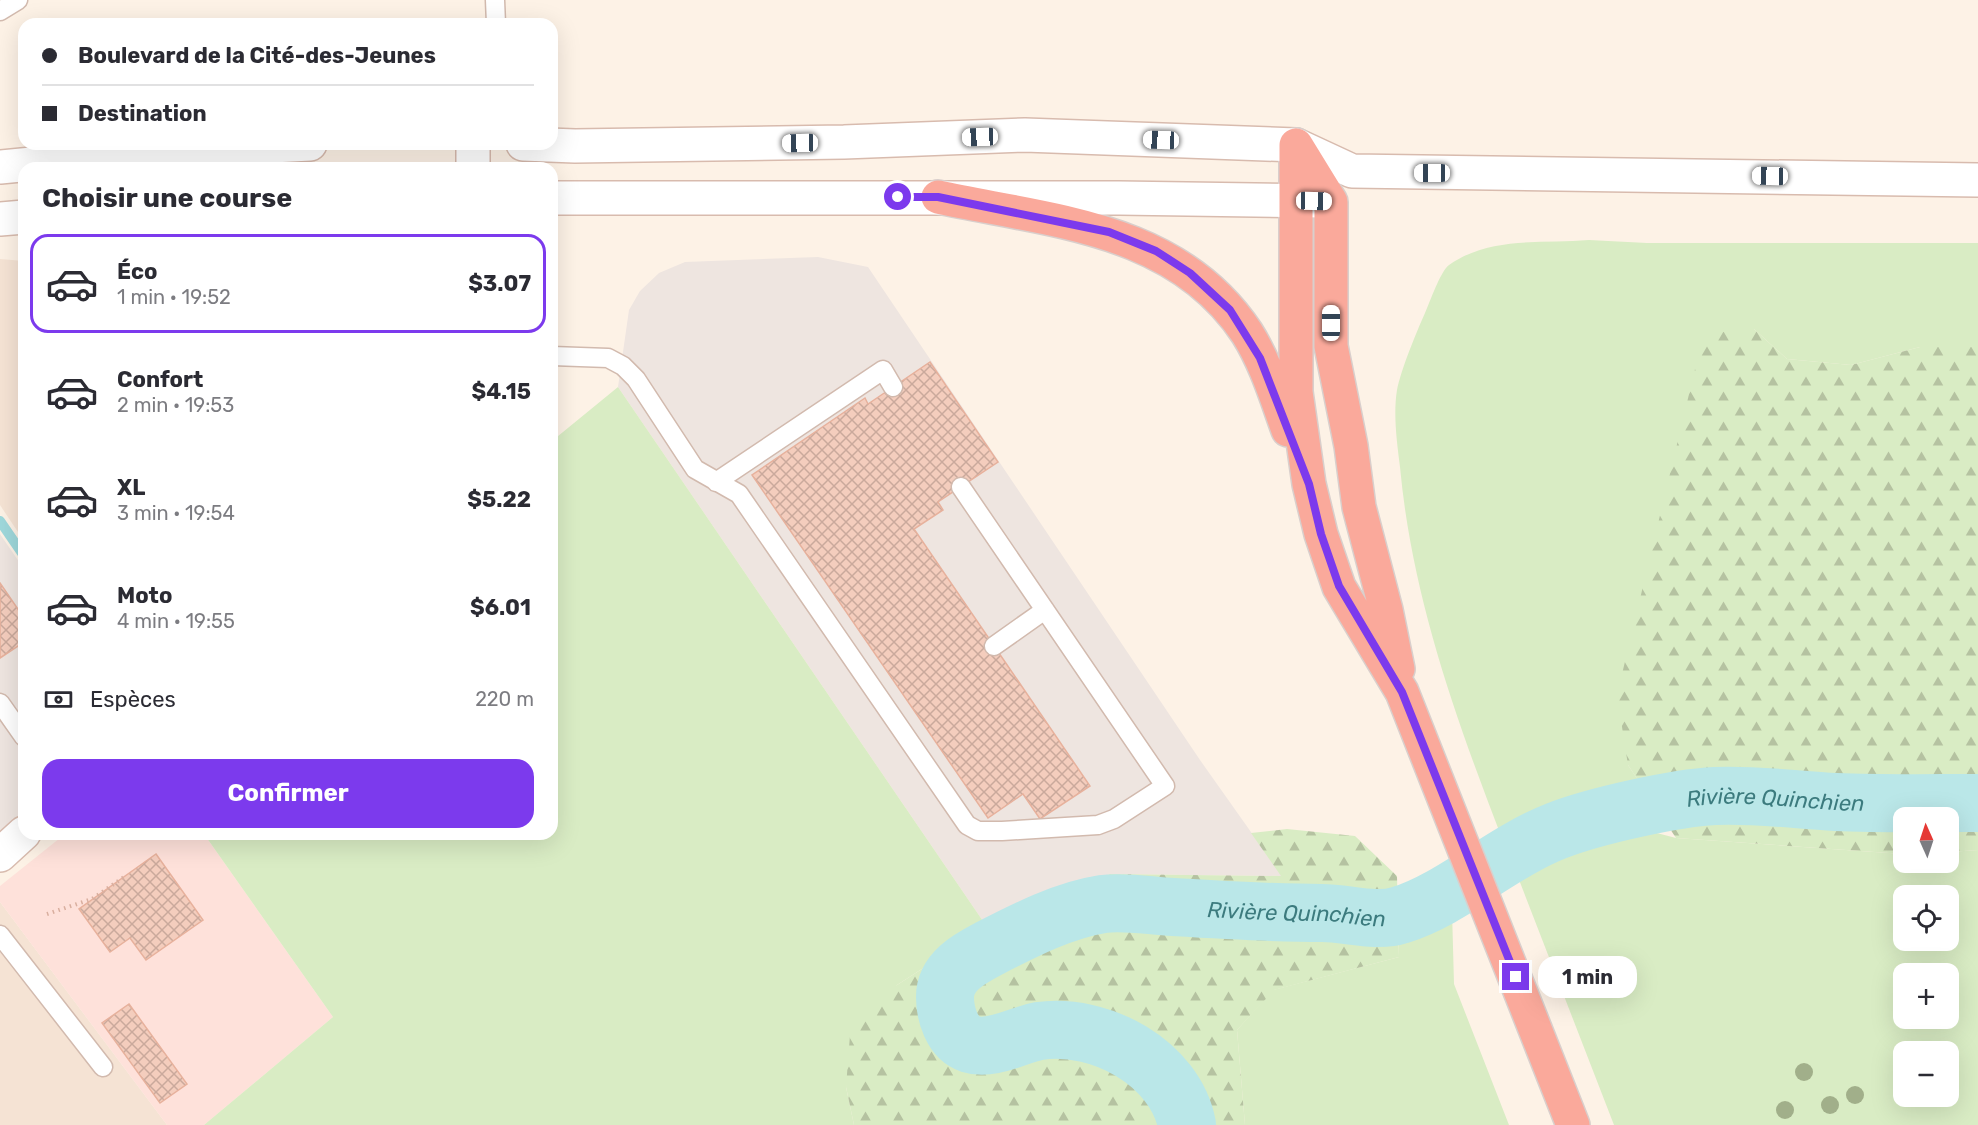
<!DOCTYPE html>
<html lang="fr">
<meta charset="utf-8">
<style>
body{margin:0;font-family:Rubik,sans-serif;background:#f2f2f3;color:#2b2b33;height:100vh;display:flex;flex-direction:column;font-size:22px;white-space:nowrap}
*{box-sizing:border-box;margin:0}
p{font-size:20px;color:#7c7c81}
.icon{flex:none;width:33px;height:33px;fill:none;stroke:currentColor;stroke-width:2;stroke-linecap:round;stroke-linejoin:round}
.map{position:relative;flex:1;overflow:hidden}
.side{position:absolute;left:18px;top:162px;width:540px;height:678px;display:flex;flex-direction:column;background:#fff;border-radius:18px;box-shadow:0 6px 24px #0002}
.side>*{flex:none}
.top-card{position:absolute;left:18px;top:18px;width:540px;height:132px;border-radius:18px;box-shadow:0 6px 24px #0002;display:grid;align-content:center;height:132px;padding:0 24px;background:#fff}
.needle{width:39px;rotate:357deg}
.buttons{position:absolute;left:1893px;top:807px;display:grid;gap:12px}
.buttons a{display:grid;place-items:center;width:66px;height:66px;border-radius:12px;background:#fff;box-shadow:0 6px 24px #0002;font-size:30px}
.end{position:absolute;width:27px;height:27px;margin:-14px;border:8px solid #7c3aed;background:#fff;box-shadow:0 0 0 3px #fff}
.from{border-radius:50%}
.bubble{position:absolute;height:42px;border-radius:18px;background:#fff;box-shadow:0 6px 24px #0002;font-size:20px;font-weight:700;line-height:42px;text-align:center}
.car{position:absolute;width:18px;height:36px;margin:-18px -9px;border-radius:8px;box-shadow:0 0 4px 2px #0007;background:linear-gradient(#fff 24%,#345 0 40%,#fff 0 76%,#345 0 86%,#fff 0)}
.top-card b{display:flex;align-items:center;gap:21px;height:57px;font-size:22px}
.top-card b+b{border-top:2px solid #e1e1e2}
.top-card i{width:15px;height:15px;background:#2b2b33}
ul{padding:0;list-style:none}
li{display:flex;align-items:center;gap:18px;height:99px;margin:0 12px 9px;padding:0 12px;border:3px solid transparent;border-radius:18px}
li div{flex:1}
li b{display:block;font-size:22px}
li em{font-style:normal;font-weight:700}
li.current{border-color:#7c3aed}
li>.icon{width:54px;height:54px;stroke-width:1.5}
h2{padding:0 24px;font-size:27px;line-height:72px}
.pay{display:flex;align-items:center;gap:15px;height:66px;padding:0 24px;font-size:22px}
.pay p{margin-inline-start:auto}
.button{display:flex;gap:12px;margin-top:auto;padding:12px 24px}
.button a{flex:1;height:69px;border-radius:18px;background:#7c3aed;color:#fff;font-size:24px;font-weight:700;line-height:69px;text-align:center}
.map>svg:first-child{display:block}
.residential{fill:#f5e3d4}
.commercial{fill:#fee1da}
.industrial{fill:#eee5e0}
.grass{fill:#d9ecc4;fill-rule:evenodd}
.forest{fill:url(#forest-firs)}
.lines{fill:none;stroke-linecap:round;stroke-linejoin:round}
.stream{stroke:#9fd8db;stroke-width:10}
.river{stroke:#bae7e8;stroke-width:58}
.building{fill:url(#building-cross-hatch);stroke:#e7b19c;stroke-width:1.5}
.lane-casing{stroke:#d2baae;stroke-width:21}
.secondary-casing{stroke:#d8bbae;stroke-width:36}
.highway-casing{stroke:#d9cfcc;stroke-width:36}
.path{stroke:#d9af9f;stroke-width:4;stroke-dasharray:1.5 4.5;stroke-linecap:butt}
.lane{stroke:#fff;stroke-width:18}
.secondary{stroke:#fff;stroke-width:33}
.highway{stroke:#faa99b;stroke-width:33}
.tree{fill:#a1af8a}
.route{stroke:#7c3aed;stroke-width:8}
.labels{text-anchor:middle;dominant-baseline:central;stroke-width:4.5;stroke-linejoin:round;paint-order:stroke}
.water-label{font-size:22px;font-style:italic;fill:#3c7b7e;stroke:#fff6ee}
</style>
<div class="map">
<svg width="1978" height="1125" viewBox="0 0 1978 1125">
<defs>
<pattern id="forest-firs" width="22" height="20" patternUnits="userSpaceOnUse" patternTransform="scale(1.5)"><rect width="22" height="20" fill="#d9ecc4"/><path d="M5 1l3.5 6h-7zM16 11l3.5 6h-7z" fill="#b5c2a1"/></pattern>
<pattern id="building-cross-hatch" width="8" height="8" patternUnits="userSpaceOnUse" patternTransform="scale(1.5)"><rect width="8" height="8" fill="#f4cdbd"/><path d="M0 0l8 8M0 8l8-8" fill="none" stroke="#caa99c"/></pattern>
</defs>
<rect width="100%" height="100%" fill="#fdf2e6"/>
<!-- residential -->
<path class="residential" d="M0 259 24 261V541L0 505Z
M0 902 167 1125H0Z"/>
<!-- commercial -->
<path class="commercial" d="M65 834H204L333 1017 204 1125H167L0 902V886Z"/>
<!-- industrial -->
<path class="industrial" d="M818 257 868 267 1200 760 1282 876 1110 874 987 927 618 387 629 310 640 291 659 273 685 262Z
M0 534 24 569V814L0 835Z"/>
<!-- grass -->
<path class="grass" d="M1589 240 1647 243H1978V347H1920L1851 365 1787 359 1754 329 1628 765 1650 798 1619 803 1503 841C1456 719 1412 597 1400 467 1397 443 1393 414 1397 390 1401 370 1416 333 1425 313 1430 302 1440 272 1449 265 1490 236 1541 244 1589 240Z
M618 387 987 927 897 985 846 1087 854 1125H204L333 1017 204 834H552V441Z
M1649 831 1676 838 1903 854 1904 862H1948L1949 852 1978 850V1125H1614L1516 872 1570 838 1620 832ZM1904 896H1948V940H1904ZM1904 974H1948V1018H1904ZM1904 1052H1948V1096H1904Z
M1452 910 1454 984 1509 1125H1245L1237 1030 1273 990 1399 957V934Z"/>
<!-- forest -->
<path class="forest" d="M1754 329 1787 359 1851 365 1920 347H1978V850L1949 852 1948 818H1904L1903 854 1676 838 1628 765 1617 695 1701 344 1725 331Z
M1287 829 1355 836 1397 876 1399 957 1274 990 1237 1030 1245 1125H854L846 1087 850 1035 897 985 987 927 1110 874 1281 876 1251 833Z"/>
<g class="lines">
<!-- stream -->
<path class="stream" d="M0 521 24 556"/>
<!-- river -->
<path class="river" id="s1" d="M1187 1125C1175 1063 1100 1022 1039 1031 1018 1035 992 1051 970 1044 952 1038 945 1014 945 997 945 971 971 958 990 948 1025 930 1064 910 1103 904 1125 901 1151 906 1173 907 1223 910 1273 913 1322 913 1347 913 1376 923 1400 915 1452 899 1502 852 1556 831 1594 816 1675 798 1715 796 1755 794 1796 800 1836 802 1883 804 1931 803 1978 803"/>
</g>
<!-- building -->
<path class="building" d="M930 362 998 462 938 502 943 510 914 529 1090 786 1040 819 1023 794 988 818 752 475 865 398 868 404Z
M0 583 24 618V642L0 658Z
M156 854 203 920 146 960 130 938 110 952 79 909Z
M129 1004 187 1084 160 1103 102 1023Z"/>
<g class="lines">
<!-- lane casing -->
<g class="lane-casing">
<path id="lane" d="M495 0 496 24
M0 11 18 0
M552 356 608 358 623 366 636 379 695 469 739 494 967 825 978 831H1002L1098 825 1114 819 1165 786 961 487
M716 482 883 370 893 387
M994 646 1045 610
M0 703 24 737
M0 935 103 1067"/>
</g>
<!-- secondary casing -->
<g class="secondary-casing">
<path id="secondary" d="M523 144 575 146 844 142 1025 135 1296 145 1352 171 1978 180
M0 167 144 153 310 144
M473 168V144
M552 198H1119L1324 201
M0 219 24 217
M0 855 24 833"/>
</g>
<!-- highway casing -->
<g class="highway-casing">
<path id="highway" d="M1296 145V392L1309 484 1321 534 1339 587 1402 692 1573 1125
M1296 145 1331 202V346L1351 446 1359 507 1386 610 1398 669
M938 197C1051 221 1177 227 1247 333 1266 363 1276 397 1288 430"/>
</g>
<!-- path -->
<path class="path" d="M47 914 92 899 127 875"/>
<!-- lane -->
<use href="#lane" class="lane"/>
<!-- secondary -->
<use href="#secondary" class="secondary"/>
<!-- highway -->
<use href="#highway" class="highway"/>
</g>
<!-- trees -->
<g class="tree">
<circle cx="1804" cy="1072" r="9"/>
<circle cx="1855" cy="1095" r="9"/>
<circle cx="1830" cy="1105" r="9"/>
<circle cx="1785" cy="1110" r="9"/>
</g>
<g class="lines">
<!-- route -->
<path class="route" d="M898 197H938L1109 232 1156 251 1190 273 1230 310 1260 358 1309 484 1321 534 1339 586 1402 692 1516 977"/>
</g>
<g class="labels">
<!-- water labels -->
<g class="water-label">
<text stroke="none"><textPath href="#s1" startOffset="1210">Rivière Quinchien</textPath></text>
<text stroke="none"><textPath href="#s1" startOffset="705">Rivière Quinchien</textPath></text>
</g>
</g>
</svg>
<div class="buttons">
<a><svg class="needle" viewBox="-14 -14 28 28"><path d="M0-13l5 13h-10z" fill="#e53935"/><path d="M0 13l5-13h-10z" fill="#7c7c81"/></svg></a>
<a><svg class="icon" aria-label="locate" viewBox="0 0 24 24"><circle cx="12" cy="12" r="6"/><path d="M12 2v4M12 18v4M2 12h4M18 12h4"/></svg></a>
<a>+</a>
<a>−</a>
</div>
<i class="end from" style="left:898px;top:197px"></i>
<i class="end" style="left:1516px;top:977px"></i>
<div class="bubble" style="left:1538px;top:956px;width:99px">1 min</div>
<i class="car" style="left:980px;top:137px;rotate:268deg"></i>
<i class="car" style="left:1161px;top:140px;rotate:272deg"></i>
<i class="car" style="left:800px;top:143px;rotate:269deg"></i>
<i class="car" style="left:1432px;top:173px;rotate:270deg"></i>
<i class="car" style="left:1770px;top:176px;rotate:271deg"></i>
<i class="car" style="left:1314px;top:201px;rotate:91deg"></i>
<i class="car" style="left:1331px;top:323px;rotate:0deg"></i>
<div class="top-card">
<b><i class="from"></i>Boulevard de la Cité-des-Jeunes</b>
<b><i></i>Destination</b>
</div>
<section class="side">
<h2>Choisir une course</h2>
<ul>
<li class="current"><svg class="icon" aria-label="car" viewBox="0 0 24 24"><path d="M5 17H2v-5l4-1 3-4h7l3 4 3 1v5h-3M9 17h6M6 11h13"/><circle cx="7" cy="17" r="2"/><circle cx="17" cy="17" r="2"/></svg><div><b>Éco</b><p>1 min · 19:52</p></div><em>$3.07</em></li>
<li><svg class="icon" aria-label="car" viewBox="0 0 24 24"><path d="M5 17H2v-5l4-1 3-4h7l3 4 3 1v5h-3M9 17h6M6 11h13"/><circle cx="7" cy="17" r="2"/><circle cx="17" cy="17" r="2"/></svg><div><b>Confort</b><p>2 min · 19:53</p></div><em>$4.15</em></li>
<li><svg class="icon" aria-label="car" viewBox="0 0 24 24"><path d="M5 17H2v-5l4-1 3-4h7l3 4 3 1v5h-3M9 17h6M6 11h13"/><circle cx="7" cy="17" r="2"/><circle cx="17" cy="17" r="2"/></svg><div><b>XL</b><p>3 min · 19:54</p></div><em>$5.22</em></li>
<li><svg class="icon" aria-label="car" viewBox="0 0 24 24"><path d="M5 17H2v-5l4-1 3-4h7l3 4 3 1v5h-3M9 17h6M6 11h13"/><circle cx="7" cy="17" r="2"/><circle cx="17" cy="17" r="2"/></svg><div><b>Moto</b><p>4 min · 19:55</p></div><em>$6.01</em></li>
</ul>
<div class="pay"><svg class="icon" aria-label="cash" viewBox="0 0 24 24"><path d="M3 7h18v10H3z"/><circle cx="12" cy="12" r="2"/></svg>Espèces<p>220 m</p></div>
<div class="button"><a>Confirmer</a></div>
</section>
</div>
